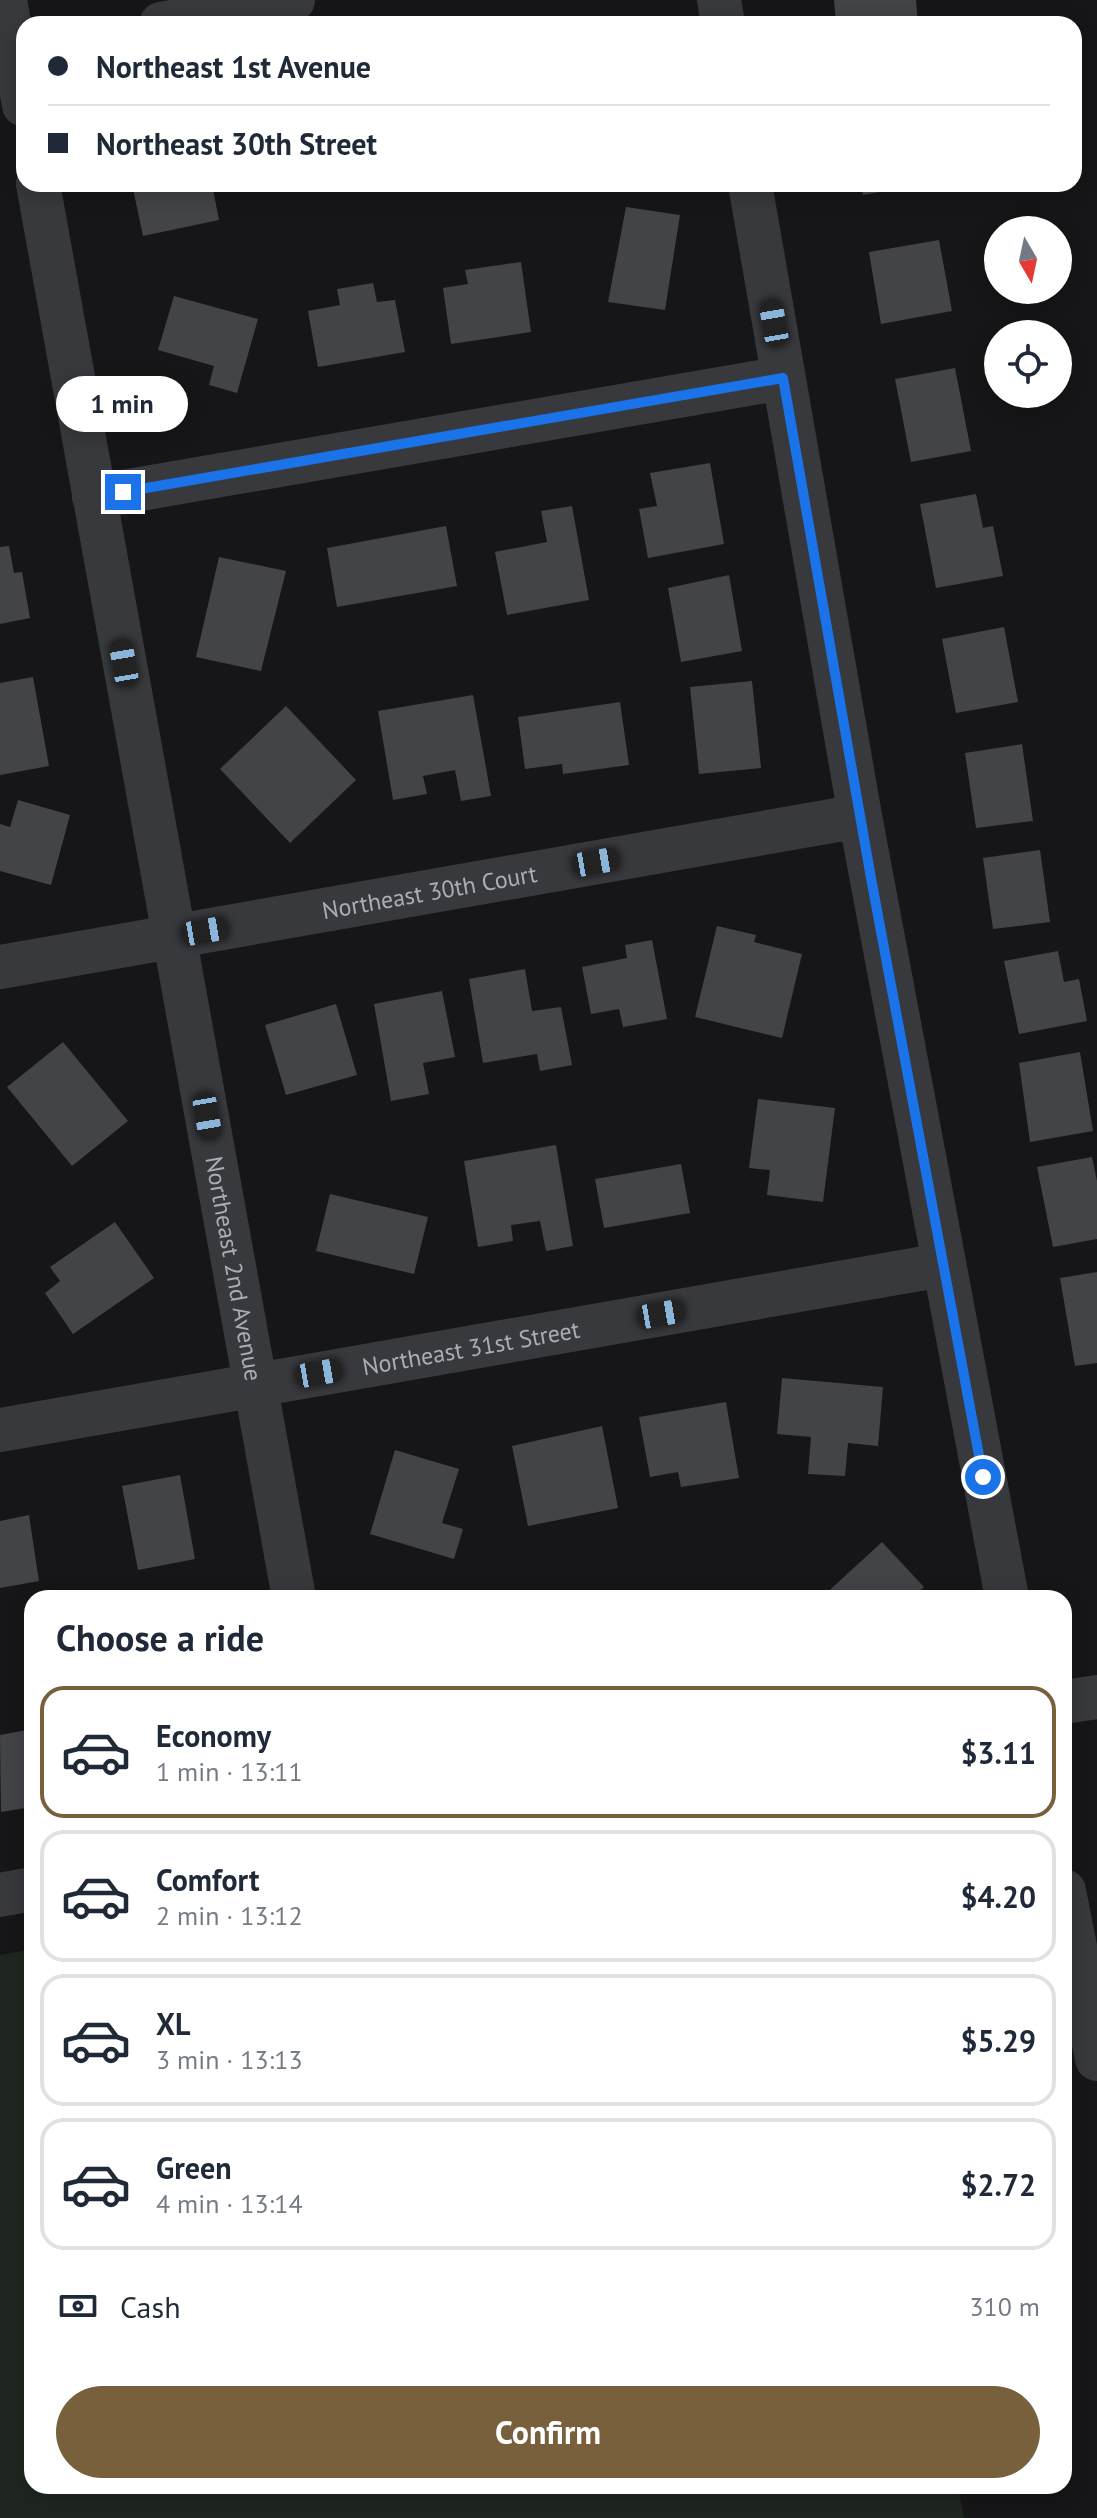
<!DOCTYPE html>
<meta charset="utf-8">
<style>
body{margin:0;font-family:"PT Sans",sans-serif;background:#f6f6f7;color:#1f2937;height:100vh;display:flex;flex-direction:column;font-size:30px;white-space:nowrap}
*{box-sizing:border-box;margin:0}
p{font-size:26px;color:#747a83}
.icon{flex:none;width:44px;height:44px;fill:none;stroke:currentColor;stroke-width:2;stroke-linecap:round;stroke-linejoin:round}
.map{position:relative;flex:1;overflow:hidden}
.side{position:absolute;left:24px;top:1590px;width:1048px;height:904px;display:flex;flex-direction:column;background:#fff;border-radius:24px;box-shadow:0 4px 20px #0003}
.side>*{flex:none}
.hud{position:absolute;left:16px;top:16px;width:1066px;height:176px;border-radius:24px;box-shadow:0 4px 20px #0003;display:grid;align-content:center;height:176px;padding:0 32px;background:#fff}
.needle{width:52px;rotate:171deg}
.buttons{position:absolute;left:984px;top:216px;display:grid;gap:16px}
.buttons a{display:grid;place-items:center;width:88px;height:88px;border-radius:50%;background:#fff;box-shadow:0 4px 20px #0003;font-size:40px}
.end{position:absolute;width:36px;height:36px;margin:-18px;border:10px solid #1a73e8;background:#fff;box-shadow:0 0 0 4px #fff}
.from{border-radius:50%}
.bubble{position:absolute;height:56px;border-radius:28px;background:#fff;box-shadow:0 4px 20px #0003;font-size:26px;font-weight:700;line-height:56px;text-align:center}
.car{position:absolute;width:24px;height:48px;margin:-24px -12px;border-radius:10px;box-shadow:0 0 6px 2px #0007;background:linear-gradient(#222 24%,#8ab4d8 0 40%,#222 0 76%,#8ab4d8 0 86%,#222 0)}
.hud b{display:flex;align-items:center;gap:28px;height:76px;font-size:30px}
.hud b+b{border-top:2px solid #e0e1e3}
.hud i{width:20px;height:20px;background:#1f2937}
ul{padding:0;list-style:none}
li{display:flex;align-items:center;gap:24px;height:132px;margin:0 16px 12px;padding:0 16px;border:4px solid #e0e1e3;border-radius:24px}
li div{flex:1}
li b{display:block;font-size:30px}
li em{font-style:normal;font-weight:700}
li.selected{border-color:#78603c}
li>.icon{width:72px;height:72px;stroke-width:1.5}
h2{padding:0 32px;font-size:36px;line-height:96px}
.pay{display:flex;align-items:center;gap:20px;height:88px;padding:0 32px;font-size:30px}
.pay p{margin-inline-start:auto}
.primary-button{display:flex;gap:16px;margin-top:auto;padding:16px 32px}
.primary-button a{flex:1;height:92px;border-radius:48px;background:#78603c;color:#fff;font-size:32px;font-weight:700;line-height:92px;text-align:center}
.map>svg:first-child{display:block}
.green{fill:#1f261f}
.building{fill:#434448}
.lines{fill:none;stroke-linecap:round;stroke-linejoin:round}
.minor{stroke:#38393d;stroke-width:44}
.route{stroke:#1a73e8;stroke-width:10}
.labels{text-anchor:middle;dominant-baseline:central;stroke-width:6;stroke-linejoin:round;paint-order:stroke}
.street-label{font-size:24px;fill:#a9aeb7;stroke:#111113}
</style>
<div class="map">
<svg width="1097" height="2518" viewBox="0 0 1097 2518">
<rect width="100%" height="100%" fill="#161618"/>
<!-- green -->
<path class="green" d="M32 1949V2486H958L964 2518H0V1955Z"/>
<!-- building -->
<path class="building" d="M834 0H916L918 24H836Z
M132 184H212L219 220 143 236Z
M861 184H914V186L863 195Z
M626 207 680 215 665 310 608 302Z
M939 240 952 311 881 324 869 252Z
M521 262 531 332 451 344 443 288 468 284 465 270Z
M373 283 377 302 395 300 405 352 318 367 308 311 340 305 337 289Z
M174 296 258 319 237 393 209 385 214 366 158 350Z
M955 368 971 451 911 462 895 379Z
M710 463 724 544 648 558 639 509 657 506 650 473Z
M976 494 983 528 993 526 1003 576 936 588 920 504Z
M572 506 589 600 507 615 495 552 547 542 541 511Z
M446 526 457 586 337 607 327 548Z
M9 546 14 573 22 572 30 618 0 624V547Z
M219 557 286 571 261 671 196 657Z
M729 575 742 651 681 662 668 588Z
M1004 627 1018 702 956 713 942 639Z
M33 677 49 766 0 775V683Z
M752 681 761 768 699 774 690 687Z
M473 695 491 796 461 801 455 770 423 776 427 794 393 800 378 711Z
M620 702 629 765 563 774 562 764 525 769 518 717Z
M286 706 356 780 290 843 220 769Z
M1022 744 1033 821 976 828 965 753Z
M18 800 70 815 51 885 0 871V824L10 827Z
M1040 850 1050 922 993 929 983 858Z
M717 926 756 935 754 942 802 954 782 1038 695 1017Z
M652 940 667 1019 623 1027 619 1009 591 1014 582 967 627 958 625 945Z
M1058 951 1064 982 1079 979 1087 1021 1019 1034 1004 961Z
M525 969 532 1011 561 1007 572 1065 540 1071 537 1054 483 1063 469 979Z
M442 991 455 1057 423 1063 429 1094 391 1101 374 1004Z
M336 1004 357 1075 286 1095 265 1025Z
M63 1042 128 1121 72 1166 7 1087Z
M1080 1052 1093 1131 1030 1142 1019 1063Z
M758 1099 835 1108 823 1202 767 1195 770 1170 749 1168Z
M556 1145 573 1246 546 1251 540 1221 511 1225 513 1241 478 1247 464 1161Z
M1092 1157 1097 1181V1239L1053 1247 1037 1167Z
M681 1164 690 1213 604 1228 595 1179Z
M330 1194 428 1217 414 1274 316 1251Z
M115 1222 154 1278 73 1334 45 1293 60 1281 50 1267Z
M1097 1272V1363L1075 1366 1060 1278Z
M782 1378 883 1387 878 1446 848 1443 845 1476 808 1474 811 1437 777 1434Z
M726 1402 739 1478 681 1487 678 1472 650 1477 639 1417Z
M602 1426 618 1508 528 1526 512 1446Z
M395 1450 459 1469 442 1523 463 1529 454 1559 370 1534Z
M180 1475 195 1559 138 1570 122 1486Z
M29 1515 39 1581 0 1588V1521Z
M882 1542 924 1587 912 1598H821Z
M201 1590 203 1598H163V1596Z
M32 1729V1807L1 1812 0 1735Z"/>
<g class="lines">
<!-- minor -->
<g class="minor">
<path d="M5 0 24 105"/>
<path d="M719 0 723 24"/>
<path d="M161 24 293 0"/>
<path id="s1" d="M38 184 294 1598"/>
<path d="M750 184 860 816 1007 1598"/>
<path d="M94 497 783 378"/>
<path id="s2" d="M0 967 860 816"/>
<path id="s3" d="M0 1430 942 1265"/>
<path d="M1064 1702 1097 1697"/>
<path d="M1064 1891 1097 2059"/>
<path d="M0 1895 32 1889"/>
</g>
</g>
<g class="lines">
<!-- route -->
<path class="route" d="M123 492 783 378 871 878 983 1477"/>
</g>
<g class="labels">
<!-- street labels -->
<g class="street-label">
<text stroke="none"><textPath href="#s2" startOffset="436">Northeast 30th Court</textPath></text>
<text stroke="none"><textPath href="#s1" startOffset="1102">Northeast 2nd Avenue</textPath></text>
<text stroke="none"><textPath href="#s3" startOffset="478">Northeast 31st Street</textPath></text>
</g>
</g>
</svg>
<div class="buttons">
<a><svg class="needle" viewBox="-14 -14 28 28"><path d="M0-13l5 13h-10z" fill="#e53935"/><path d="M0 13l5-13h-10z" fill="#747a83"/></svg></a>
<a><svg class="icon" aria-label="locate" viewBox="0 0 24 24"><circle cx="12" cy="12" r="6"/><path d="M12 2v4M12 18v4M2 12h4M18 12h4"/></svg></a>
</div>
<i class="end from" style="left:983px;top:1477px"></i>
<i class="end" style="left:123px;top:492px"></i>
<div class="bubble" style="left:56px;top:376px;width:132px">1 min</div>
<i class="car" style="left:774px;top:323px;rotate:350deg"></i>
<i class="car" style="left:124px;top:663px;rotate:350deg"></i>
<i class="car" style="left:596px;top:862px;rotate:80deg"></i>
<i class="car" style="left:205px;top:931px;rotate:80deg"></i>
<i class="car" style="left:207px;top:1116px;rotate:170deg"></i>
<i class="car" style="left:661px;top:1314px;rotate:80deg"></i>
<i class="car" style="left:319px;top:1373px;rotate:80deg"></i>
<div class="hud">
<b><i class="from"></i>Northeast 1st Avenue</b>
<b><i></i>Northeast 30th Street</b>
</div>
<section class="side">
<h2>Choose a ride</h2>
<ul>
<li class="selected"><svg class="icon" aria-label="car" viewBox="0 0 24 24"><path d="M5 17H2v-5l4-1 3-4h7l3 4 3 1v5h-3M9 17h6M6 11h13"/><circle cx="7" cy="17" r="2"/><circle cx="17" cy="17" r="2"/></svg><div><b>Economy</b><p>1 min · 13:11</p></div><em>$3.11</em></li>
<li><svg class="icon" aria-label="car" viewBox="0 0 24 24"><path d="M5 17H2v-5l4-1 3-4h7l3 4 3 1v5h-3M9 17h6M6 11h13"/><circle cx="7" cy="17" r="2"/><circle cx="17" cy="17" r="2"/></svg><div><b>Comfort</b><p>2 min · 13:12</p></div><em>$4.20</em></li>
<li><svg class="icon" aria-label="car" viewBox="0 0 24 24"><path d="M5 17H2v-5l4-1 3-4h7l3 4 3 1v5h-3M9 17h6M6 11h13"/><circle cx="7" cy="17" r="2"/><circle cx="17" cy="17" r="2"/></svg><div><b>XL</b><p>3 min · 13:13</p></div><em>$5.29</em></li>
<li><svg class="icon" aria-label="car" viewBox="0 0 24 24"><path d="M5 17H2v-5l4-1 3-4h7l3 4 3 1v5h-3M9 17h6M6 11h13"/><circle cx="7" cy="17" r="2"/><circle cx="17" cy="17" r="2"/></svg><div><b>Green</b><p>4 min · 13:14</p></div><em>$2.72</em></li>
</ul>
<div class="pay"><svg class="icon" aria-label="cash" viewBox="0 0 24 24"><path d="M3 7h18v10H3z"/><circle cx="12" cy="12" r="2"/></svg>Cash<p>310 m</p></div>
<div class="primary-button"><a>Confirm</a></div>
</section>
</div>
